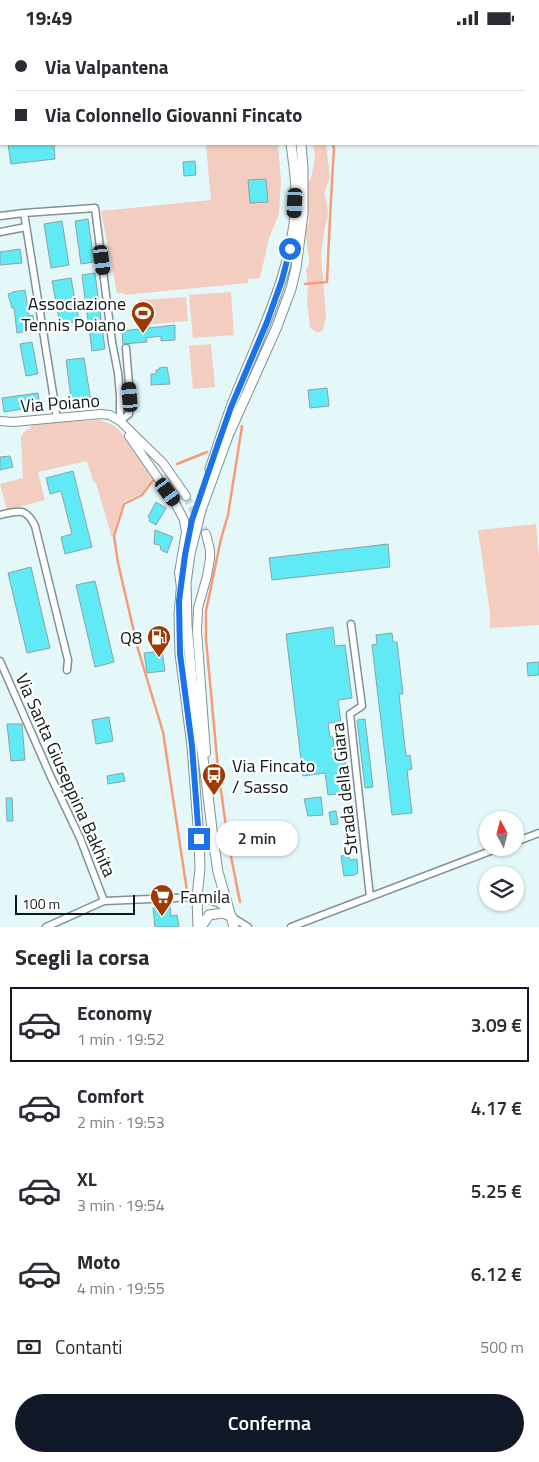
<!DOCTYPE html>
<html lang="it">
<meta charset="utf-8">
<style>
body{margin:0;font-family:"Titillium Web",sans-serif;background:#f7f7f7;color:#2b2b33;height:100vh;display:flex;flex-direction:column;font-size:19px;white-space:nowrap}
*{box-sizing:border-box;margin:0}
p{font-size:16px;color:#7c7c81}
.icon{flex:none;width:28px;height:28px;fill:none;stroke:currentColor;stroke-width:2;stroke-linecap:round;stroke-linejoin:round}
.map{position:relative;height:892px;overflow:hidden}
.sheet{display:flex;flex-direction:column;background:#fff;flex:1}
.sheet>*{flex:none}
.top-card{position:absolute;left:0px;top:0px;width:540px;height:110px;box-shadow:0 1px 4px #0004;display:grid;align-content:center;height:110px;padding:0 15px;background:#fff}
.needle{width:32px;rotate:353deg}
.controls{position:absolute;left:479px;top:776px;display:grid;gap:10px}
.controls a{display:grid;place-items:center;width:45px;height:45px;border-radius:50%;background:#fff;box-shadow:0 1px 4px #0004;font-size:25px}
.scale{position:absolute;left:15px;bottom:12px;width:120px;box-sizing:border-box;padding-left:5px;border:2px solid #111818;border-top:0;font-size:14px;line-height:18px;white-space:nowrap;color:#111818;-webkit-text-stroke:4px #fff;paint-order:stroke}
.end{position:absolute;width:22px;height:22px;margin:-11px;border:6px solid #1a73e8;background:#fff;box-shadow:0 0 0 2px #fff}
.from{border-radius:50%}
.bubble{position:absolute;height:35px;border-radius:18px;background:#fff;box-shadow:0 1px 4px #0004;font-size:16px;font-weight:600;line-height:35px;text-align:center}
.car{position:absolute;width:15px;height:30px;margin:-15px -8px;border-radius:6px;box-shadow:0 0 4px 1px #0007;background:linear-gradient(#222 24%,#8ab4d8 0 40%,#222 0 76%,#8ab4d8 0 86%,#222 0)}
.top-card b{display:flex;align-items:center;gap:18px;height:48px;font-size:19px}
.top-card b+b{border-top:1px solid #e1e1e2}
.top-card i{width:12px;height:12px;background:#2b2b33}
ul{padding:0;list-style:none}
li{display:flex;align-items:center;gap:15px;height:75px;margin:0 10px 8px;padding:0 5px;border:2px solid transparent;border-radius:0px}
li div{flex:1}
li b{display:block;font-size:19px}
li em{font-style:normal;font-weight:600}
li.on{border-color:#111827}
li>.icon{width:45px;height:45px;stroke-width:1.5}
h2{padding:0 15px;font-size:22px;line-height:60px}
.pay{display:flex;align-items:center;gap:12px;height:55px;padding:0 15px;font-size:19px}
.pay p{margin-inline-start:auto}
.primary-button{display:flex;gap:10px;margin-top:auto;padding:10px 15px}
.primary-button a{flex:1;height:58px;border-radius:30px;background:#111827;color:#fff;font-size:20px;font-weight:600;line-height:58px;text-align:center}
.status{display:flex;justify-content:space-between;align-items:center;height:35px;padding:0 25px;background:#fff;direction:ltr}
.status svg{height:14px;fill:currentColor}
.map>svg:first-child{display:block}
.green{fill:#f3cdbf}
.lines{fill:none;stroke-linecap:round;stroke-linejoin:round}
.stream{stroke:#f69b78;stroke-width:2.5}
.building{fill:#5feaf5;stroke:#8fa1a3}
.tertiary-tunnel{stroke:#c4d6d8;stroke-width:8;stroke-dasharray:8 4;stroke-linecap:butt}
.minor-casing{stroke:#809293;stroke-width:9}
.tertiary-casing{stroke:#809293;stroke-width:10}
.secondary-casing{stroke:#809293;stroke-width:11}
.minor{stroke:#fff;stroke-width:6}
.tertiary{stroke:#fff;stroke-width:8}
.secondary{stroke:#fff;stroke-width:9}
.route{stroke:#1a73e8;stroke-width:6}
.labels{text-anchor:middle;dominant-baseline:central;stroke-width:4.5;stroke-linejoin:round;paint-order:stroke}
.poi-label{font-size:18px;fill:#111818;stroke:#fff;text-anchor:end}
.street-label{font-size:18px;fill:#111818;stroke:#fff}
</style>
<div class="status"><b>19:49</b><svg viewBox="0 0 49 12"><path d="M0 12V9h3v3zM5 12V6h3v6zM10 12V3h3v9zM15 12V0h3v12zM26 1h20v11H26zM47 4h2v5h-2z"/></svg></div>
<div class="map">
<svg width="539" height="892" viewBox="0 0 539 892">
<rect width="100%" height="100%" fill="#e4f8fa"/>
<!-- green -->
<path class="green" d="M206 109H278L281 146 279 179 269 203 260 243 248 244V248L124 260V258H117L101 176 211 165Z
M313 109H326L330 142 324 158 327 168 328 181 325 192 321 219 326 281 323 295 318 298 310 293 307 268 308 251 306 236 309 229V224L305 195 309 188V181L305 158 312 140 315 122Z
M231 257 234 300 193 303 189 260Z
M186 262 188 286 142 290 140 265Z
M211 309 215 352 193 354 189 311Z
M100 385 115 391 128 405 153 443 142 458 123 467 112 503 96 448 93 446 87 426 38 437 45 465 7 475 0 449 23 443 21 402 24 397 31 392V389Z
M536 489 539 523V590L490 593V578L478 495Z"/>
<g class="lines">
<!-- stream -->
<path class="stream" d="M305 249 327 247C329 202 331 158 334 114L333 109
M177 429 207 417
M155 443 142 460 124 469 114 501 118 528 138 614 163 697 187 856
M240 867 228 806 218 734 206 604V576L221 504 228 480 242 391"/>
</g>
<!-- building -->
<path class="building" d="M8 109H54L55 124 11 129Z
M195 126 196 140 184 141 183 127Z
M266 144 268 167 250 168 248 145Z
M88 184 94 227 81 229 75 186Z
M62 186 69 230 51 233 44 189Z
M20 214 22 228 0 230V217Z
M95 238 105 314 92 316 82 240Z
M71 243 79 286 60 290 52 246Z
M25 255 29 281 33 280 34 295 17 298 14 273H12L8 259 12 258V257Z
M175 290V305L161 306V301L146 303 147 307 123 309 122 296Z
M32 307 38 339 26 341 20 309Z
M84 323 91 367 72 370 66 325Z
M167 332 170 349 151 350V339H156V335H159V333Z
M327 353 329 371 310 373 308 355Z
M38 358 40 371 4 377 2 363Z
M10 421 13 432 0 435V422Z
M73 436 92 512 65 519 61 502 72 499 61 456 50 459 46 443Z
M156 467 166 473 156 490 149 486 150 483 148 482Z
M155 495 173 502 167 518 161 515 160 510 154 509Z
M388 509 390 532 272 545 269 523Z
M31 532 50 613 27 618 8 538Z
M95 546 114 627 95 632 76 550Z
M333 592 335 611 345 610 352 663 338 665 341 687 328 688 330 702H333L334 712 344 711 349 758 328 760 325 738 303 741 286 599Z
M392 598 393 607H397L403 659H399L406 721 410 720 412 734 407 735 412 778 392 780 372 610 377 609 376 600Z
M162 616 165 636 147 638 144 618Z
M539 627V640L528 641 527 628Z
M109 682 113 706 96 709 92 685Z
M365 684 373 752 365 753 357 685Z
M7 689H22L25 725 11 726Z
M123 738 125 746 108 749 107 741Z
M321 762 323 780 308 781 304 764Z
M6 763H12L13 786H7Z
M336 776 338 789 331 790 329 777Z
M348 820 350 825 357 824 358 838 355 839V840L344 841 341 821Z
M170 870 171 881 177 880 179 892H155L153 873Z"/>
<g class="lines">
<!-- tertiary-tunnel -->
<path class="tertiary-tunnel" d="M186 461 206 499"/>
<!-- minor casing -->
<g class="minor-casing">
<path id="minor" d="M395 0V1
M6 1 8 0
M0 10 1 8
M24 178 57 383
M0 181 24 178 95 173 112 307 118 338 120 361V386
M0 197 26 192
M120 386 129 379 130 361 126 313
M0 480C18 476 26 472 35 491L68 625 67 635
M351 589 362 671 350 679 370 862
M0 626 50 740 80 803 104 866
M515 807 539 798
M46 892 104 866 197 862 218 868 226 874 232 882 248 892
M291 892 501 812"/>
</g>
<!-- tertiary casing -->
<g class="tertiary-casing">
<path id="tertiary" d="M0 386 13 387 101 379 110 380 120 386 163 428 186 461
M129 401 174 466 184 485 186 497 179 538 181 552
M206 499 210 515V524L207 541 198 573 197 596 206 718"/>
</g>
<!-- secondary casing -->
<g class="secondary-casing">
<path id="secondary" d="M275 0 276 1
M285 0V1
M210 434C217 413 224 392 231 372 258 302 296 235 296 158 296 142 293 125 291 109
M182 545 179 580 180 619 192 711 199 804 200 833 197 862 198 892
M201 892 209 880 223 878 232 882
M234 892 218 837 213 803 207 752 192 645 187 590 186 548 190 519 201 475 228 401 276 294 291 254 296 233 303 179V133L301 109"/>
</g>
<!-- minor -->
<use href="#minor" class="minor"/>
<!-- tertiary -->
<use href="#tertiary" class="tertiary"/>
<!-- secondary -->
<use href="#secondary" class="secondary"/>
</g>
<g class="lines">
<!-- route -->
<path class="route" d="M199 804 192 711 180 619 179 566 185 520 192 485 217 412 231 372 267 287 282 245 290 214"/>
</g>
<!-- icons -->
<defs>
<g id="stadium-pin" transform="scale(1.25)"><path d="M0 17L-7.5 6A9.5 9.5 0 1 1 7.5 6Z" fill="#9e3a06" stroke="#fff"/><path d="M0-5a6.5 5 0 1 0 0 10a6.5 5 0 1 0 0-10ZM-3.5-1.8h7v3.6h-7Z" fill="#fff"/></g>
<g id="fuel-pin" transform="scale(1.25)"><path d="M0 17L-7.5 6A9.5 9.5 0 1 1 7.5 6Z" fill="#9e3a06" stroke="#fff"/><path d="M-5.5-6h7V0h2V4h1.3V-2.5L3-4.5l.8-.8L6-3V5H2.5V1h-1V6h-7ZM-4.2-4.7v3.2H.2V-4.7Z" fill="#fff"/></g>
<g id="bus-pin" transform="scale(1.25)"><path d="M0 17L-7.5 6A9.5 9.5 0 1 1 7.5 6Z" fill="#9e3a06" stroke="#fff"/><path d="M-5-6H5V4H4V6H2V4H-2V6H-4V4H-5ZM-3.5-4V0h7V-4ZM-3.5 1.2v1.5H-2V1.2ZM2 1.2v1.5H3.5V1.2Z" fill="#fff"/></g>
<g id="supermarket-pin" transform="scale(1.25)"><path d="M0 17L-7.5 6A9.5 9.5 0 1 1 7.5 6Z" fill="#9e3a06" stroke="#fff"/><path d="M-6-5.5h2.5l.6 2H6L4.5 2H-2.5L-4.4-4H-6ZM-1.5 3.2a1.3 1.3 0 1 0 .1 0ZM3 3.2a1.3 1.3 0 1 0 .1 0Z" fill="#fff"/></g>
</defs>
<g fill-rule="evenodd">
<use href="#stadium-pin" x="143" y="278"/>
<use href="#fuel-pin" x="159" y="602"/>
<use href="#bus-pin" x="214" y="740"/>
<use href="#supermarket-pin" x="162" y="861"/>
</g>
<g class="labels">
<!-- poi labels -->
<g class="poi-label">
<text x="126" y="268">Associazione<tspan x="126" dy="21">Tennis Poiano</tspan></text>
<text x="142" y="602">Q8</text>
<text x="232" y="730" text-anchor="start">Via Fincato<tspan x="232" dy="21">/ Sasso</tspan></text>
<text x="180" y="861" text-anchor="start">Famila</text>
</g>
<!-- street labels -->
<g class="street-label">
<text transform="translate(60 368) rotate(-4)">Via Poiano</text>
<text transform="translate(66 740) rotate(66)">Via Santa Giuseppina Bakhita</text>
<text transform="translate(344 754) rotate(-96)">Strada della Giara</text>
</g>
</g>
</svg>
<div class="controls">
<a><svg class="needle" viewBox="-14 -14 28 28"><path d="M0-13l5 13h-10z" fill="#e53935"/><path d="M0 13l5-13h-10z" fill="#7c7c81"/></svg></a>
<a><svg class="icon" aria-label="layers" viewBox="0 0 24 24"><path d="M12 4l9 5-9 5-9-5zM3 14l9 5 9-5"/></svg></a>
</div>
<div class="scale">100 m</div>
<i class="end from" style="left:290px;top:214px"></i>
<i class="end" style="left:199px;top:804px"></i>
<div class="bubble" style="left:216px;top:786px;width:82px">2 min</div>
<i class="car" style="left:295px;top:168px;rotate:183deg"></i>
<i class="car" style="left:102px;top:225px;rotate:173deg"></i>
<i class="car" style="left:130px;top:362px;rotate:355deg"></i>
<i class="car" style="left:168px;top:457px;rotate:144deg"></i>
<div class="top-card">
<b><i class="from"></i>Via Valpantena</b>
<b><i></i>Via Colonnello Giovanni Fincato</b>
</div>
</div>
<section class="sheet">
<h2>Scegli la corsa</h2>
<ul>
<li class="on"><svg class="icon" aria-label="car" viewBox="0 0 24 24"><path d="M5 17H2v-5l4-1 3-4h7l3 4 3 1v5h-3M9 17h6M6 11h13"/><circle cx="7" cy="17" r="2"/><circle cx="17" cy="17" r="2"/></svg><div><b>Economy</b><p>1 min · 19:52</p></div><em>3.09 €</em></li>
<li><svg class="icon" aria-label="car" viewBox="0 0 24 24"><path d="M5 17H2v-5l4-1 3-4h7l3 4 3 1v5h-3M9 17h6M6 11h13"/><circle cx="7" cy="17" r="2"/><circle cx="17" cy="17" r="2"/></svg><div><b>Comfort</b><p>2 min · 19:53</p></div><em>4.17 €</em></li>
<li><svg class="icon" aria-label="car" viewBox="0 0 24 24"><path d="M5 17H2v-5l4-1 3-4h7l3 4 3 1v5h-3M9 17h6M6 11h13"/><circle cx="7" cy="17" r="2"/><circle cx="17" cy="17" r="2"/></svg><div><b>XL</b><p>3 min · 19:54</p></div><em>5.25 €</em></li>
<li><svg class="icon" aria-label="car" viewBox="0 0 24 24"><path d="M5 17H2v-5l4-1 3-4h7l3 4 3 1v5h-3M9 17h6M6 11h13"/><circle cx="7" cy="17" r="2"/><circle cx="17" cy="17" r="2"/></svg><div><b>Moto</b><p>4 min · 19:55</p></div><em>6.12 €</em></li>
</ul>
<div class="pay"><svg class="icon" aria-label="cash" viewBox="0 0 24 24"><path d="M3 7h18v10H3z"/><circle cx="12" cy="12" r="2"/></svg>Contanti<p>500 m</p></div>
<div class="primary-button"><a>Conferma</a></div>
</section>
